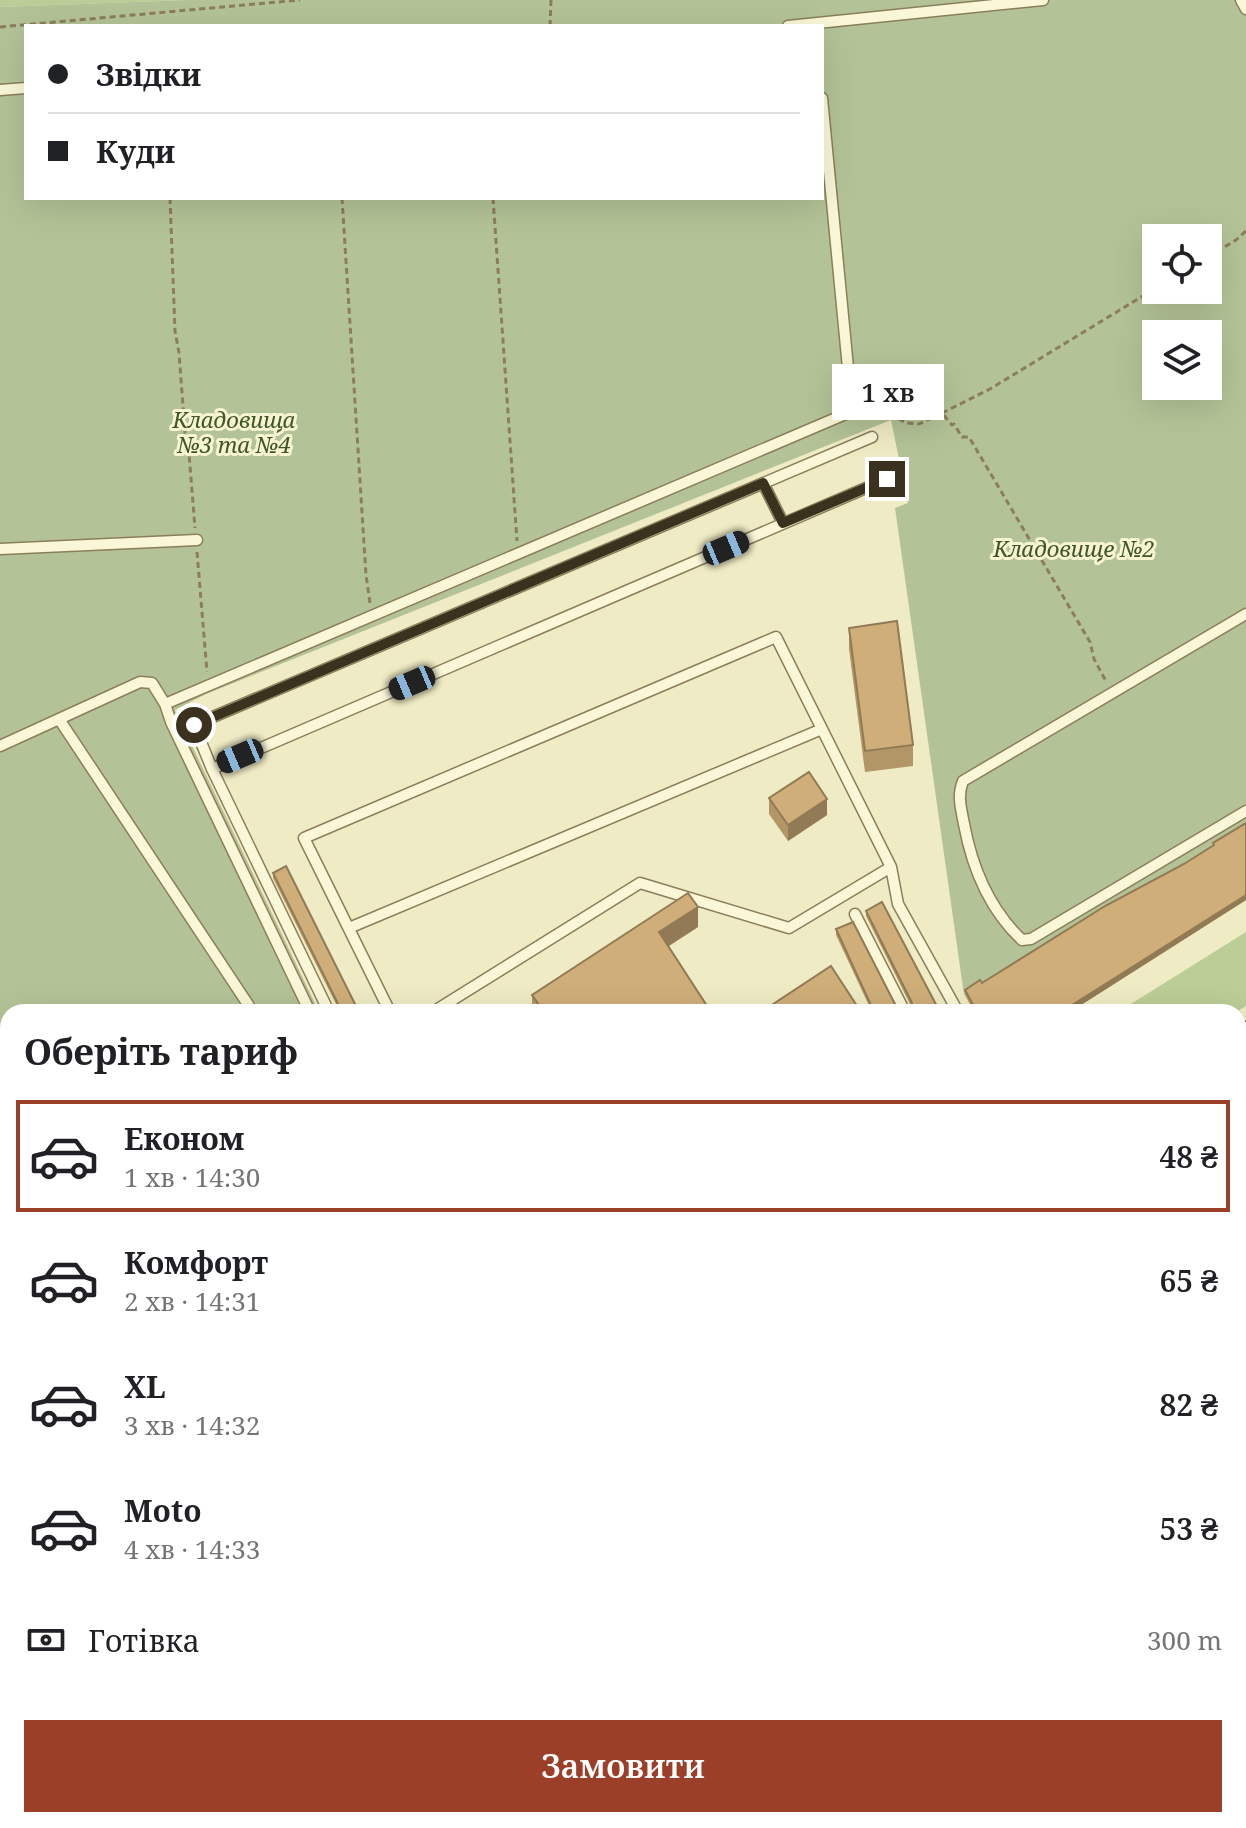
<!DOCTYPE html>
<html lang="uk">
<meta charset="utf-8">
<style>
body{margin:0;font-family:"Noto Serif",serif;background:#f6f6f6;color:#202124;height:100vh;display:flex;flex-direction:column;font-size:30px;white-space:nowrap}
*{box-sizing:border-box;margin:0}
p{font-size:26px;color:#757577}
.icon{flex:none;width:44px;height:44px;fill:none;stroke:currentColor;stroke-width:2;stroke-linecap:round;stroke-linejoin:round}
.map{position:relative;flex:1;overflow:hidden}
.side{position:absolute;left:0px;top:1004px;width:1246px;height:824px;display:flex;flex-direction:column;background:#fff;border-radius:24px 24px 0 0;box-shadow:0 8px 32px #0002}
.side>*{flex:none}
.banner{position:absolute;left:24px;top:24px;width:800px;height:176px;border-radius:0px;box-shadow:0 8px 32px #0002;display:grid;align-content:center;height:176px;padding:0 24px;background:#fff}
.controls{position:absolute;left:1142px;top:224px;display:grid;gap:16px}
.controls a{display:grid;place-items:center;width:80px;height:80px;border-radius:0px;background:#fff;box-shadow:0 8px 32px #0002;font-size:40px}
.end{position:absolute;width:36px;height:36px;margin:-18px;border:10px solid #3a321e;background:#fff;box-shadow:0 0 0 4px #fff}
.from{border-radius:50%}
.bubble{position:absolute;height:56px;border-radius:0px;background:#fff;box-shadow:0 8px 32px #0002;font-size:26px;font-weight:600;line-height:56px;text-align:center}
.car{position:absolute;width:24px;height:48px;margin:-24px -12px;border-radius:10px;box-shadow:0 0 6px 2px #0007;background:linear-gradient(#222 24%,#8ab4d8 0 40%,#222 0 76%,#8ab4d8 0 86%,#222 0)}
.banner b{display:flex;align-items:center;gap:28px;height:76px;font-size:30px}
.banner b+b{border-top:2px solid #e0e0e0}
.banner i{width:20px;height:20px;background:#202124}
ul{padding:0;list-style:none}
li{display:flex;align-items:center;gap:24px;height:112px;margin:0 16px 12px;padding:0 8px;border:4px solid transparent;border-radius:0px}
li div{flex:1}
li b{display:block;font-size:30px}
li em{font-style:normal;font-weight:600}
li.selected{border-color:#9c3f28}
li>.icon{width:72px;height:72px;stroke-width:1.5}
h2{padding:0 24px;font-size:36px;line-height:96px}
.pay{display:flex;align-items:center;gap:20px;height:88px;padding:0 24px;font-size:30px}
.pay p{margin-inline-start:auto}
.action{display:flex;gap:16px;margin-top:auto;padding:16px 24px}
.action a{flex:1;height:92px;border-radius:0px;background:#9c3f28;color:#fff;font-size:32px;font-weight:600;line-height:92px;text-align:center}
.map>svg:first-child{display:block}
.green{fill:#bcce97}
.cemetery{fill:#b4c397;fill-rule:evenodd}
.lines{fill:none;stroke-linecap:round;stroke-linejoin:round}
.service-casing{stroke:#8b7e5a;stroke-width:13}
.tertiary-casing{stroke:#8b7e5a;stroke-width:27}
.secondary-casing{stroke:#6d5f3d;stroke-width:31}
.path{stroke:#8b7e5a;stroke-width:3;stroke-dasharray:6 4;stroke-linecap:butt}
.service{stroke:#faf7d8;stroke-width:10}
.tertiary{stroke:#faf7d8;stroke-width:24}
.secondary{stroke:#faf7d8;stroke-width:28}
.wall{fill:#b29668}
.shaded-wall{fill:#917a55}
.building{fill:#cfae79;stroke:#917a55;stroke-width:2}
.route{stroke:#3a321e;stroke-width:10}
.labels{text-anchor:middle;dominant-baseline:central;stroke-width:6;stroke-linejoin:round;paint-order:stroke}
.park-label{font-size:22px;font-style:italic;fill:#405724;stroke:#f7f4d4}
</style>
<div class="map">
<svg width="1246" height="1828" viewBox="0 0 1246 1828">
<rect width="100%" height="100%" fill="#efebc4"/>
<!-- green -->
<path class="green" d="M0 0H187L0 7Z
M1246 932V1006L1236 1012H1118Z
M1246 1079V1561L1238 1554V1085Z"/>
<!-- cemetery -->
<path class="cemetery" d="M187 0H1246V827L964 995 895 508 908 503 891 420 206 694 175 710 319 1012H8V1595L0 1600V7ZM26 26H822V198H26ZM1156 238H1208V290H1156ZM1156 334H1208V386H1156Z"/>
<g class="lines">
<!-- service casing -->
<g class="service-casing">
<path id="service" d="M1241 0 1246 9
M788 26 1043 0
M0 90 26 88
M763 483 783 523
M0 549 197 540
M1246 614 963 781C957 796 961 808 964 824 972 867 989 909 1022 940L1031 939 1246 811
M59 719 253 1012
M0 746 140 682 152 683 165 704
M212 769 194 725 872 437
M855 914 905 1012
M349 928 822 729
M310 1012 171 722 165 704 848 413 851 399 822 98
M329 1012 212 769 887 479
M390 1012 304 838 776 637 891 867 898 904 958 1012
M433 1012 640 883 789 928 891 867
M0 1195H8
M1238 1219 1246 1226
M1238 1394 1246 1401
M0 1603 8 1598
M0 1650 8 1645
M0 1733 8 1728
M0 1769 8 1763
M314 1828 323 1820
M572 1828 578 1820
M714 1828 720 1820
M1080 1828 1086 1820"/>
</g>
<!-- tertiary casing -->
<g class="tertiary-casing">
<path id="tertiary" d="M848 1820 858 1828"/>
</g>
<!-- secondary casing -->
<g class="secondary-casing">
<path id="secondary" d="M1238 1041 1246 1036
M54 1828 65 1820"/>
</g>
<!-- path -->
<path class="path" d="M550 26 551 0
M0 27 300 0
M170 198 175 331 179 353 185 433 188 441 195 528
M342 198 366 575 370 603
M493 198 517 541
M1208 257 1236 240 1246 231
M861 410 866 413H889L906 423 919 424 942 413 952 425 954 424 962 437H969L1090 642 1094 659 1107 683
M942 413 990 389 1156 288
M197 552 207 672
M757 1820 766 1828
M946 1820 955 1828
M108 1828 120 1820"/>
<!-- service -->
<use href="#service" class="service"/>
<!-- tertiary -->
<use href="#tertiary" class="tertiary"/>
<!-- secondary -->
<use href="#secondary" class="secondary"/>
</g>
<!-- wall -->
<path class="wall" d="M849 628 913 745V766L865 772 849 649Z
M769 798 827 815 788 841 769 814Z
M1246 823V900L1070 1012H974L965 995V990L982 983 1184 864 1213 846V843Z
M273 873 359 1012H340L273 878Z
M866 911 940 1012 911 1006 866 916Z
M698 927 669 946 711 1012H532V995Z
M836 929 898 1010 900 1012H872L836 935Z
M8 1731V1756L3 1757 1 1735Z"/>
<!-- shaded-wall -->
<path class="shaded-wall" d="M827 799V815L788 841V825Z
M1246 895V900L1070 1012H1061Z
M698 907V927L659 952V932Z
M1243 1426V1431L1238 1437V1432Z
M1246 1664V1680L1238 1690V1674Z
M7 1714V1720L0 1724V1718Z
M1246 1745V1761L1238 1770V1754Z
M683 1820H700L693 1828H676Z"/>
<!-- building -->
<path class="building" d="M897 621 913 745 865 751 849 628Z
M809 772 827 799 788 825 769 798Z
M1246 823V895L1061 1012H977L965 990 980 980 982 983 1105 906 1184 864 1214 845 1213 843Z
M286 866 359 1012H342L273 873Z
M688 893 698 907 659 932 711 1012H544L532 995Z
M882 902 940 1012H910L912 1003 866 911Z
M853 922 898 1010 900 1012H874L836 929Z
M831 966 861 1012H761Z
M1238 1422 1243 1426 1238 1432Z
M1238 1639 1246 1646V1664L1238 1674Z
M8 1689V1714L0 1718V1694Z
M1246 1715V1745L1238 1754V1723Z
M8 1731V1750L3 1751 0 1754V1735Z
M630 1820H683L676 1828H623Z
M1125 1820H1146L1155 1828H1118Z"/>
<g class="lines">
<!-- route -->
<path class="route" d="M194 725 763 483 783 523 887 479"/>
</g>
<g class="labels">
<!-- park labels -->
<g class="park-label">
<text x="234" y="419">Кладовища<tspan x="234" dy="25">№3 та №4</tspan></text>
<text x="1074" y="548">Кладовище №2</text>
</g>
</g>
</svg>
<div class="controls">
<a><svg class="icon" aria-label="locate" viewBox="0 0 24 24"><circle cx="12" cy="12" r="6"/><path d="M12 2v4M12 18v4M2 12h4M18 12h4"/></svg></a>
<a><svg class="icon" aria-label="layers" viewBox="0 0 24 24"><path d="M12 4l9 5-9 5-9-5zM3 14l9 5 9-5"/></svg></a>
</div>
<i class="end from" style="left:194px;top:725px"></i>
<i class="end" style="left:887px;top:479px"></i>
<div class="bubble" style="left:832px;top:364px;width:112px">1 хв</div>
<i class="car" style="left:726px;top:548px;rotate:67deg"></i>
<i class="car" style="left:412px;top:683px;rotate:247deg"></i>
<i class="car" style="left:240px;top:756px;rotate:247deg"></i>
<div class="banner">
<b><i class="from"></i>Звідки</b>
<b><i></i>Куди</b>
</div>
<section class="side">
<h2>Оберіть тариф</h2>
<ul>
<li class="selected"><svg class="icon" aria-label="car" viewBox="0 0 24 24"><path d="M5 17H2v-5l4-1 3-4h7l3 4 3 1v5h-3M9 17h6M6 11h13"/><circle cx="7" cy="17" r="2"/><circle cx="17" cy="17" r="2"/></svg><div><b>Економ</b><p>1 хв · 14:30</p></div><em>48 ₴</em></li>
<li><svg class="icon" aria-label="car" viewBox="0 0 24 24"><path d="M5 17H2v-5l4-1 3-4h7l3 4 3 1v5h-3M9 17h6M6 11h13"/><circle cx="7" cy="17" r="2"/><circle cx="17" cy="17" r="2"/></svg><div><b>Комфорт</b><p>2 хв · 14:31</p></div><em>65 ₴</em></li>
<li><svg class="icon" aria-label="car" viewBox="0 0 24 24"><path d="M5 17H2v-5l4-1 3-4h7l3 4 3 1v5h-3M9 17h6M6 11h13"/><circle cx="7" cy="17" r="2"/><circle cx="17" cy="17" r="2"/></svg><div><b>XL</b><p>3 хв · 14:32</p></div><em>82 ₴</em></li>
<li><svg class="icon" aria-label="car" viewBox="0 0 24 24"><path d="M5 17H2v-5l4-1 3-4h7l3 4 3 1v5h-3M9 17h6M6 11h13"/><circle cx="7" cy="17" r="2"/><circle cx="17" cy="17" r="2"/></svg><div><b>Moto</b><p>4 хв · 14:33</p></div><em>53 ₴</em></li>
</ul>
<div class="pay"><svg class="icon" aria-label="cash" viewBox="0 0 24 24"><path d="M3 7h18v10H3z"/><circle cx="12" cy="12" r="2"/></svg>Готівка<p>300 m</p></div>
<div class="action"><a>Замовити</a></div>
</section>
</div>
